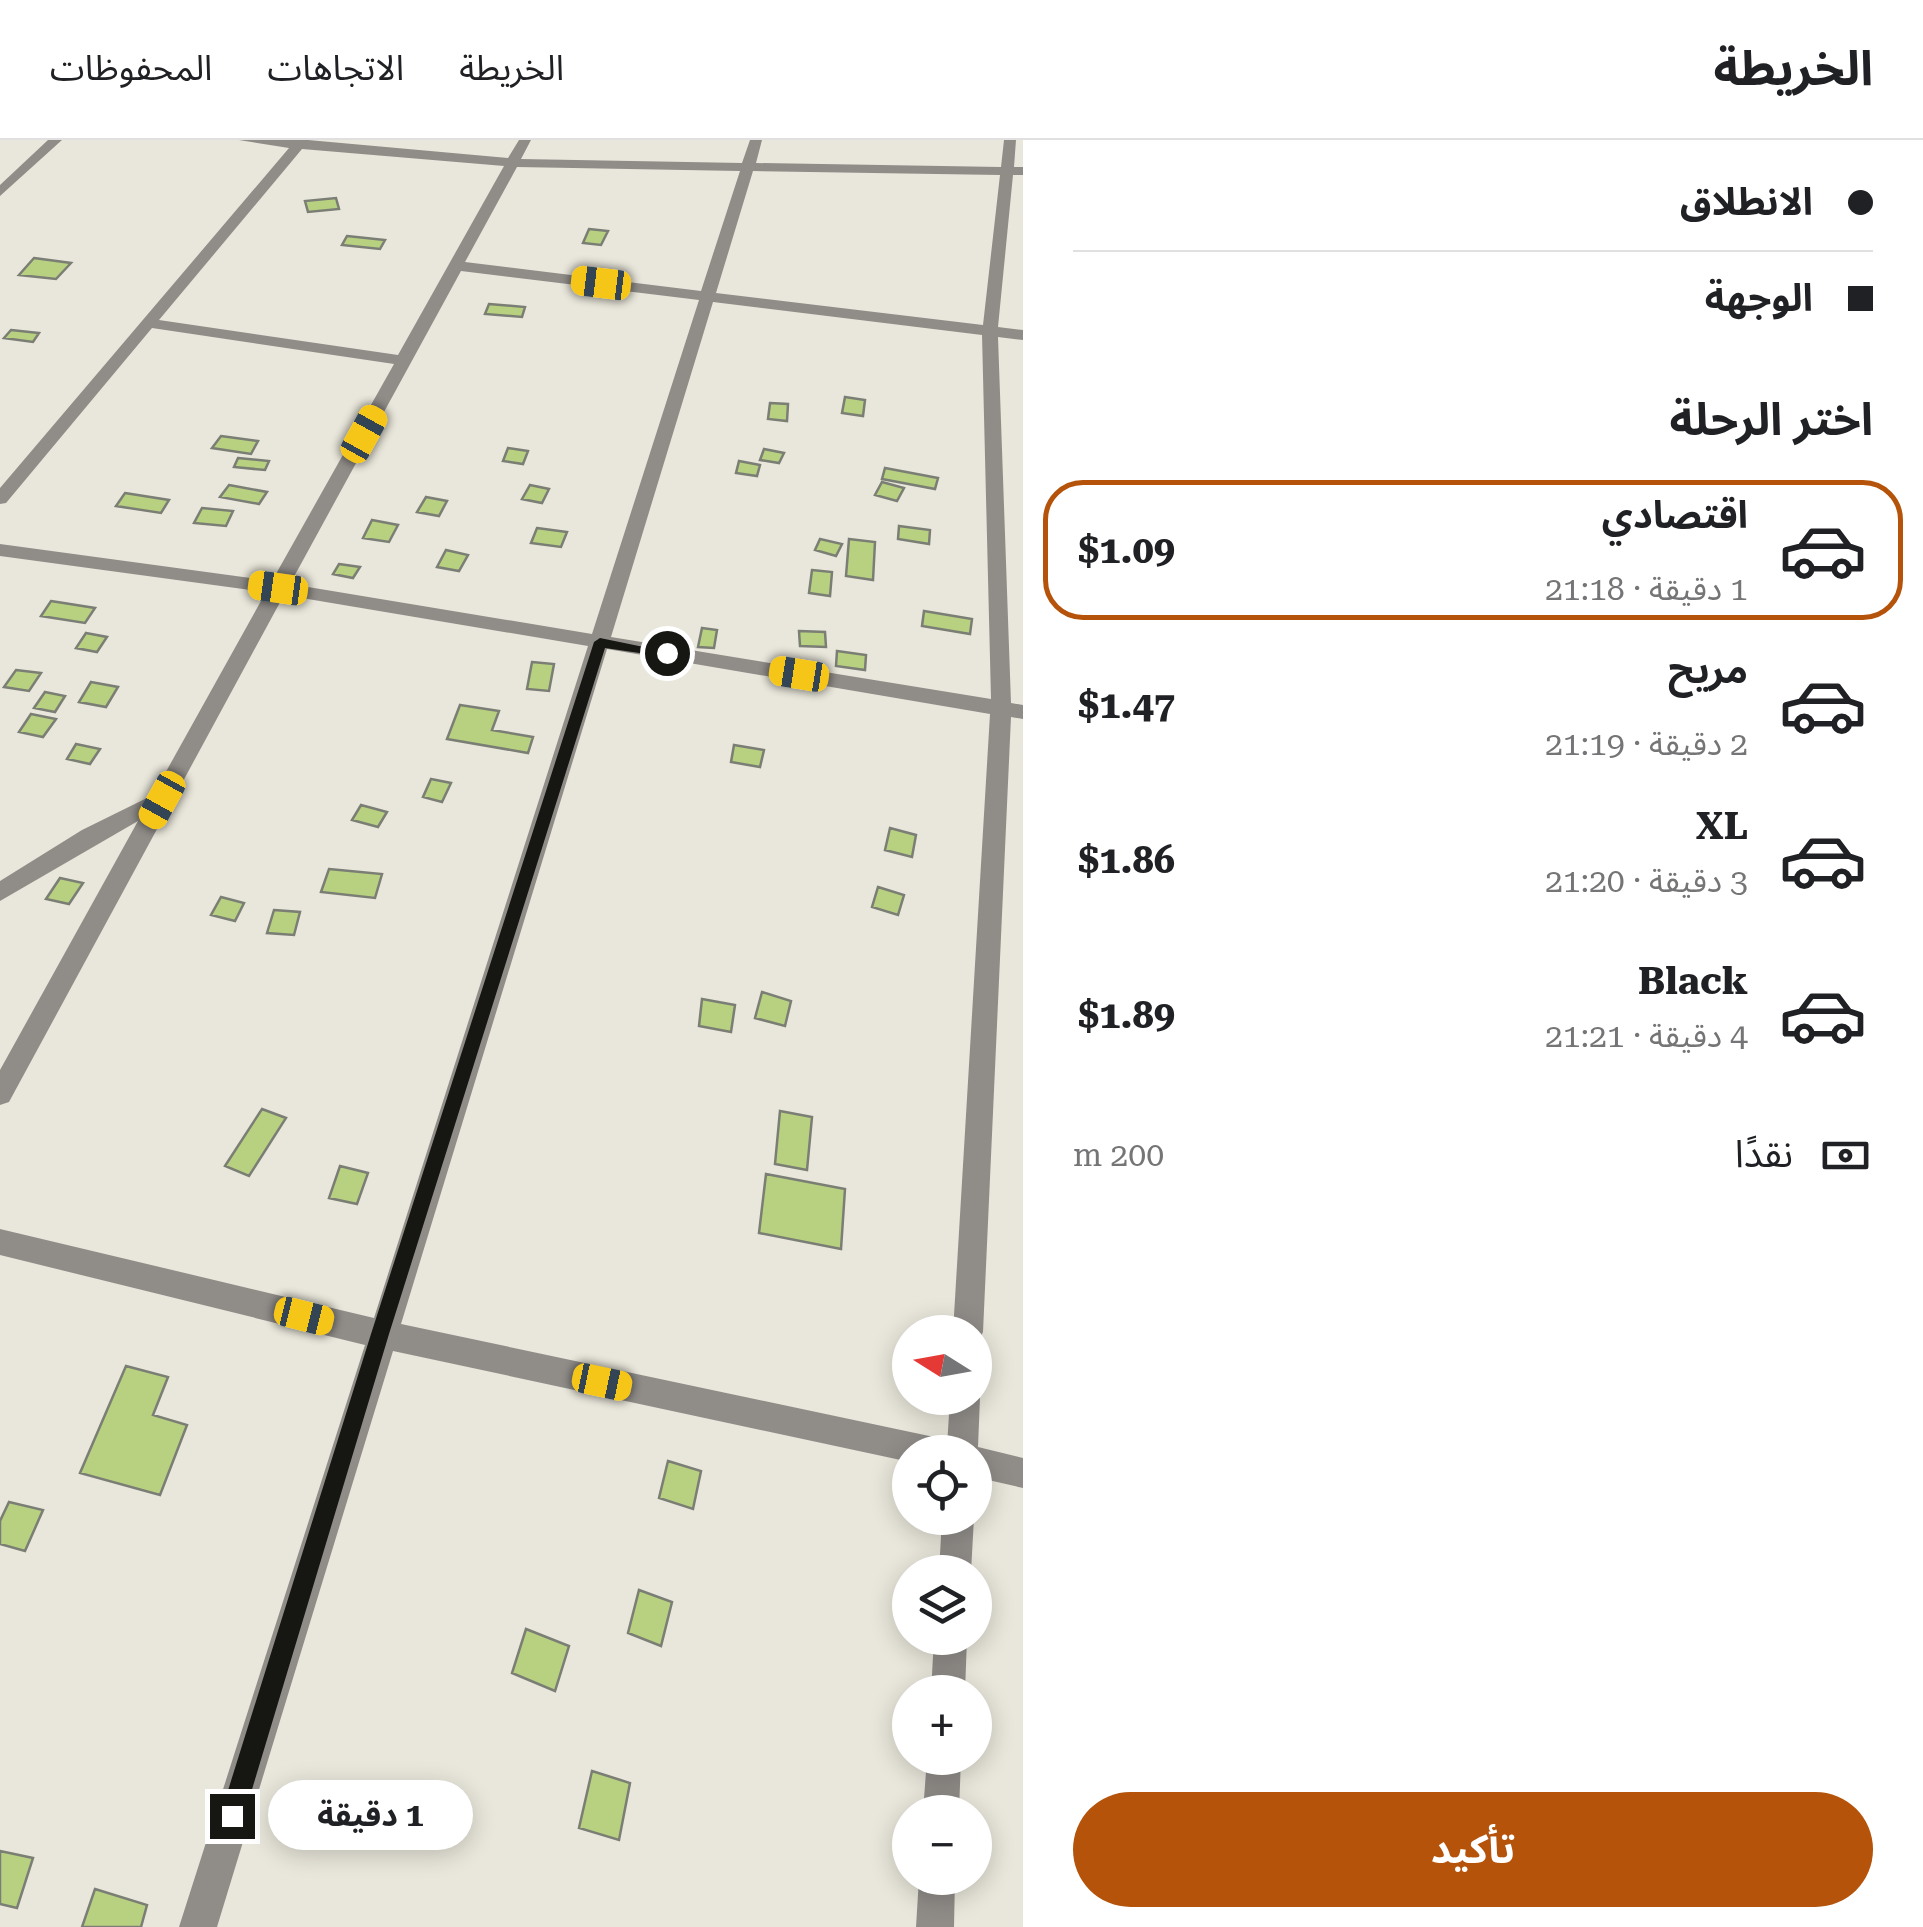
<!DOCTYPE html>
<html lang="ar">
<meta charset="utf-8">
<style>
body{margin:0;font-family:"Roboto Serif","Noto Sans Arabic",serif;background:#f2f2f2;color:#202124;direction:rtl;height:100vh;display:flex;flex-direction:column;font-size:38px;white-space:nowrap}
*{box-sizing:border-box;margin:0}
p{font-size:32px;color:#757577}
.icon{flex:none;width:55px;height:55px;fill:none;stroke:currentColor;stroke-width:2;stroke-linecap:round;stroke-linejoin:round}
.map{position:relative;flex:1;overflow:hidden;direction:ltr}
.sheet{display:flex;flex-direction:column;background:#fff;width:900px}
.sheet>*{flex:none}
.hud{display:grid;align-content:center;height:220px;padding:0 50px;background:#fff}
.needle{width:65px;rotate:281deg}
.tools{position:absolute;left:892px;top:1175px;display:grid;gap:20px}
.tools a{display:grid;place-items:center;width:100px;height:100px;border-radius:50%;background:#fff;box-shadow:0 5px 25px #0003;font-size:50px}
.end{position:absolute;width:45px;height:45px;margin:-22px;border:12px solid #161612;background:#fff;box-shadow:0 0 0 5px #fff}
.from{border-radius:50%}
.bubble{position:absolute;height:70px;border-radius:35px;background:#fff;box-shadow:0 5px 25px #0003;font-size:32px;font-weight:700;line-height:70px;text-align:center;direction:rtl}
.car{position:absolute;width:30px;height:60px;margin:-30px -15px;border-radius:12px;box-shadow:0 0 8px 2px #0007;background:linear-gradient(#f5c518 24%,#345 0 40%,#f5c518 0 76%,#345 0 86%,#f5c518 0)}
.hud b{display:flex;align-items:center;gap:35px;height:95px;font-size:38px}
.hud b+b{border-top:2px solid #e0e0e0}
.hud i{width:25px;height:25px;background:#202124}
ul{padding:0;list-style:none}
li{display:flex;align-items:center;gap:30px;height:140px;margin:0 20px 15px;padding:0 30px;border:5px solid transparent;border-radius:40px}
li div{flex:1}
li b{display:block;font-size:38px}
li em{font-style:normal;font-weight:700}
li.on{border-color:#b45309}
li>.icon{width:90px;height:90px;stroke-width:1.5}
h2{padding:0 50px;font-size:45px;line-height:120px}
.pay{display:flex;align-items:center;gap:25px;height:110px;padding:0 50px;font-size:38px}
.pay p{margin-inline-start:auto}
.cta{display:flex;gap:20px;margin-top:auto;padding:20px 50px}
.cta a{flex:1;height:115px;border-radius:60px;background:#b45309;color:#fff;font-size:40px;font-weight:700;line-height:115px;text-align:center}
header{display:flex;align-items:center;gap:60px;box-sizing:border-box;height:140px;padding:0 50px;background:#fff;border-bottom:2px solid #e0e0e0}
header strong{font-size:48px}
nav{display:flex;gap:55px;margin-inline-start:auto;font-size:35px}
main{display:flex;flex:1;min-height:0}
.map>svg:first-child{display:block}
.building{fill:#b8d181;stroke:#7b7e74;stroke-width:2.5}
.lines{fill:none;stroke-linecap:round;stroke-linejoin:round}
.street{fill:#908d89;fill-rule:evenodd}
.route{fill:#161612}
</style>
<header>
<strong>الخريطة</strong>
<nav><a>الخريطة</a><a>الاتجاهات</a><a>المحفوظات</a></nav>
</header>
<main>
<section class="sheet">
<div class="hud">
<b><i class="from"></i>الانطلاق</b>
<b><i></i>الوجهة</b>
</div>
<h2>اختر الرحلة</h2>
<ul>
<li class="on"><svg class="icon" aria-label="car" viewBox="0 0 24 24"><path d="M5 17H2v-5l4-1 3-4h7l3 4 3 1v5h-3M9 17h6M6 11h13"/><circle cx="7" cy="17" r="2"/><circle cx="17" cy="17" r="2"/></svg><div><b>اقتصادي</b><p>1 دقيقة · 21:18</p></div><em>$1.09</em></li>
<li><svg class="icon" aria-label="car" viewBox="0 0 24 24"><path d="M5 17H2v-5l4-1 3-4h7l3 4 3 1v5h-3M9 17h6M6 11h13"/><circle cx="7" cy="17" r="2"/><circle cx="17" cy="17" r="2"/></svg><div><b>مريح</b><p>2 دقيقة · 21:19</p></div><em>$1.47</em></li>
<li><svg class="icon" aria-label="car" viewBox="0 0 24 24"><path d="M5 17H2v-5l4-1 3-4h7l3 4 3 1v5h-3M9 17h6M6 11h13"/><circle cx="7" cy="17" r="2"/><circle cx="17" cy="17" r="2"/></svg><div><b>XL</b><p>3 دقيقة · 21:20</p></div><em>$1.86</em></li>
<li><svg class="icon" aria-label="car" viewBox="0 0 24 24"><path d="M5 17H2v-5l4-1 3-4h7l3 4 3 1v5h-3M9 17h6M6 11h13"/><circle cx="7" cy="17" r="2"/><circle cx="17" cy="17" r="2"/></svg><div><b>Black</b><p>4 دقيقة · 21:21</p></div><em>$1.89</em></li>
</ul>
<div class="pay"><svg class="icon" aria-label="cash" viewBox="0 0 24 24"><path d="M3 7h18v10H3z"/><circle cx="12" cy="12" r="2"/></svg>نقدًا<p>200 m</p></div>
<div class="cta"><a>تأكيد</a></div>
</section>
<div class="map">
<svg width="1023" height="1787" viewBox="0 0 1023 1787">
<rect width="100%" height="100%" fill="#e9e7db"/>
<!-- building -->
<path class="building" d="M336 58 339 69 308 72 305 61Z
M589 89 608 91 601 105 583 103Z
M347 96 385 100 380 109 342 105Z
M34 118 71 123 56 139 19 135Z
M489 164 525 167 522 177 485 174Z
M11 190 39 193 33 202 4 198Z
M845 257 865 260 863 276 842 273Z
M770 263 788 264 787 281 768 279Z
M221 296 258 301 251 314 212 308Z
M508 308 528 311 523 324 503 321Z
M764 309 784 313 779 323 760 320Z
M238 318 269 321 265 330 234 327Z
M739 321 760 325 757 336 736 333Z
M885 328 938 338 935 349 882 339Z
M882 342 904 348 897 361 875 355Z
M229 345 267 352 259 364 220 357Z
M530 345 549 349 542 363 522 359Z
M125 353 169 360 161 373 116 366Z
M426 357 447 361 439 376 417 372Z
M202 368 233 371 226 386 194 383Z
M372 380 398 385 389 402 363 398Z
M899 386 930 390 929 404 898 399Z
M537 388 567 392 561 407 531 403Z
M820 399 842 404 836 416 815 410Z
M849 399 875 402 873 440 846 436Z
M446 410 468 415 459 431 437 427Z
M339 424 360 427 353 438 333 434Z
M812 430 832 432 830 456 809 453Z
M51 461 95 468 85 483 41 476Z
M924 471 972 479 970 494 922 486Z
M702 488 717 490 714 508 698 507Z
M799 491 825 492 826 507 800 506Z
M86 493 107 497 97 512 76 508Z
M837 511 866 515 865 530 836 526Z
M532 522 554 524 549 551 527 549Z
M16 530 41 533 29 551 4 547Z
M91 542 118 547 106 567 79 562Z
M45 552 65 556 55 572 34 568Z
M460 565 499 571 492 590 533 597 528 613 447 599Z
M31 574 56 579 43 597 19 592Z
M76 604 100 609 90 624 67 619Z
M734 605 764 610 760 627 731 622Z
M431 639 451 643 442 662 423 657Z
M361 665 387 672 378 687 352 680Z
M890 688 916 695 912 717 885 710Z
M329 729 382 734 375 758 321 752Z
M60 738 83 743 69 764 46 759Z
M878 747 904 755 898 775 872 767Z
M221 757 244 763 235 781 211 775Z
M274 770 300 772 294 795 267 793Z
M762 852 791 861 785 886 755 878Z
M702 859 735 865 731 892 699 886Z
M262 969 286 978 249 1036 225 1026Z
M780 971 812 977 807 1030 775 1024Z
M340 1026 368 1033 357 1064 329 1058Z
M766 1034 845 1049 841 1109 759 1093Z
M126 1226 168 1237 153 1275 187 1285 160 1355 80 1333Z
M668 1321 701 1331 693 1369 659 1358Z
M9 1362 43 1370 25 1411 0 1404V1381Z
M639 1450 672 1462 661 1506 628 1493Z
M526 1489 569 1506 555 1551 512 1533Z
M592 1631 630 1643 619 1700 579 1688Z
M0 1711 33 1718 17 1768 0 1764Z
M95 1749 147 1765 141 1787H82Z"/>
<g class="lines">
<!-- street -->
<path class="street" d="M48 0H62L0 56V45Z
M239 0H308L508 18 519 0H531L521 19 742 23 750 0H762L756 23 1001 27 1004 0H1016L1014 27H1023V35H1013L998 187 1023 190V200L998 197 1011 563 1023 565V579L1011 577 983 1192 978 1202 975 1203V1192H953L990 574 607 509 401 1184 934 1297 947 1306 950 1258H975V1247L980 1258 978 1307 1023 1318V1348L975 1337V1312H910V1322L393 1211 217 1787H179L365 1205 0 1115V1089L374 1178 588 506 284 455 9 962 0 965V930L138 681 0 761V741L82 690 153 655 266 452 0 416V404L272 441 394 224 152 188 6 363 0 364V348L289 8ZM302 9 504 26 398 215 159 180ZM517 27 740 31 701 151 465 122ZM753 31 1000 35 983 185 716 153ZM461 131 699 160 592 494 290 444ZM713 162 982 195 991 559 611 497Z
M942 1378H974L971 1432H939Z
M934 1498H967L965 1552H931Z
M927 1618H961L959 1672H923Z
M919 1738H955L954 1787H916Z"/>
</g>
<!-- route -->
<path class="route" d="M600 498 673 513 667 517 605 508 389 1194 244 1676 240 1684 232 1688 224 1684 220 1676 371 1194 594 502Z"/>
</svg>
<div class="tools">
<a><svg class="needle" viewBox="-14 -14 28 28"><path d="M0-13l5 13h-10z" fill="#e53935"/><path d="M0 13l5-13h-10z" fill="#757577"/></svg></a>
<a><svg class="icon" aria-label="locate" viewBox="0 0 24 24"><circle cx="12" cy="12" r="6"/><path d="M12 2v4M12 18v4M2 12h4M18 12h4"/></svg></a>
<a><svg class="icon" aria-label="layers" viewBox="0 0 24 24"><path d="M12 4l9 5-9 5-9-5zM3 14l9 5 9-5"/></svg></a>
<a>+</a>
<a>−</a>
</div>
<i class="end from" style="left:667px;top:513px"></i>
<i class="end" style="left:232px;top:1676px"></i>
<div class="bubble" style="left:268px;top:1640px;width:205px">1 دقيقة</div>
<i class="car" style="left:601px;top:143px;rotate:277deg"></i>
<i class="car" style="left:364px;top:294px;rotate:29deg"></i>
<i class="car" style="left:278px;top:448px;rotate:278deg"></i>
<i class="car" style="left:799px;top:534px;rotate:279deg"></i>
<i class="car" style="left:162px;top:660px;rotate:209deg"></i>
<i class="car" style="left:304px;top:1176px;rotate:104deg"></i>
<i class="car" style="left:602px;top:1242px;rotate:102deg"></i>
</div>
</main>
